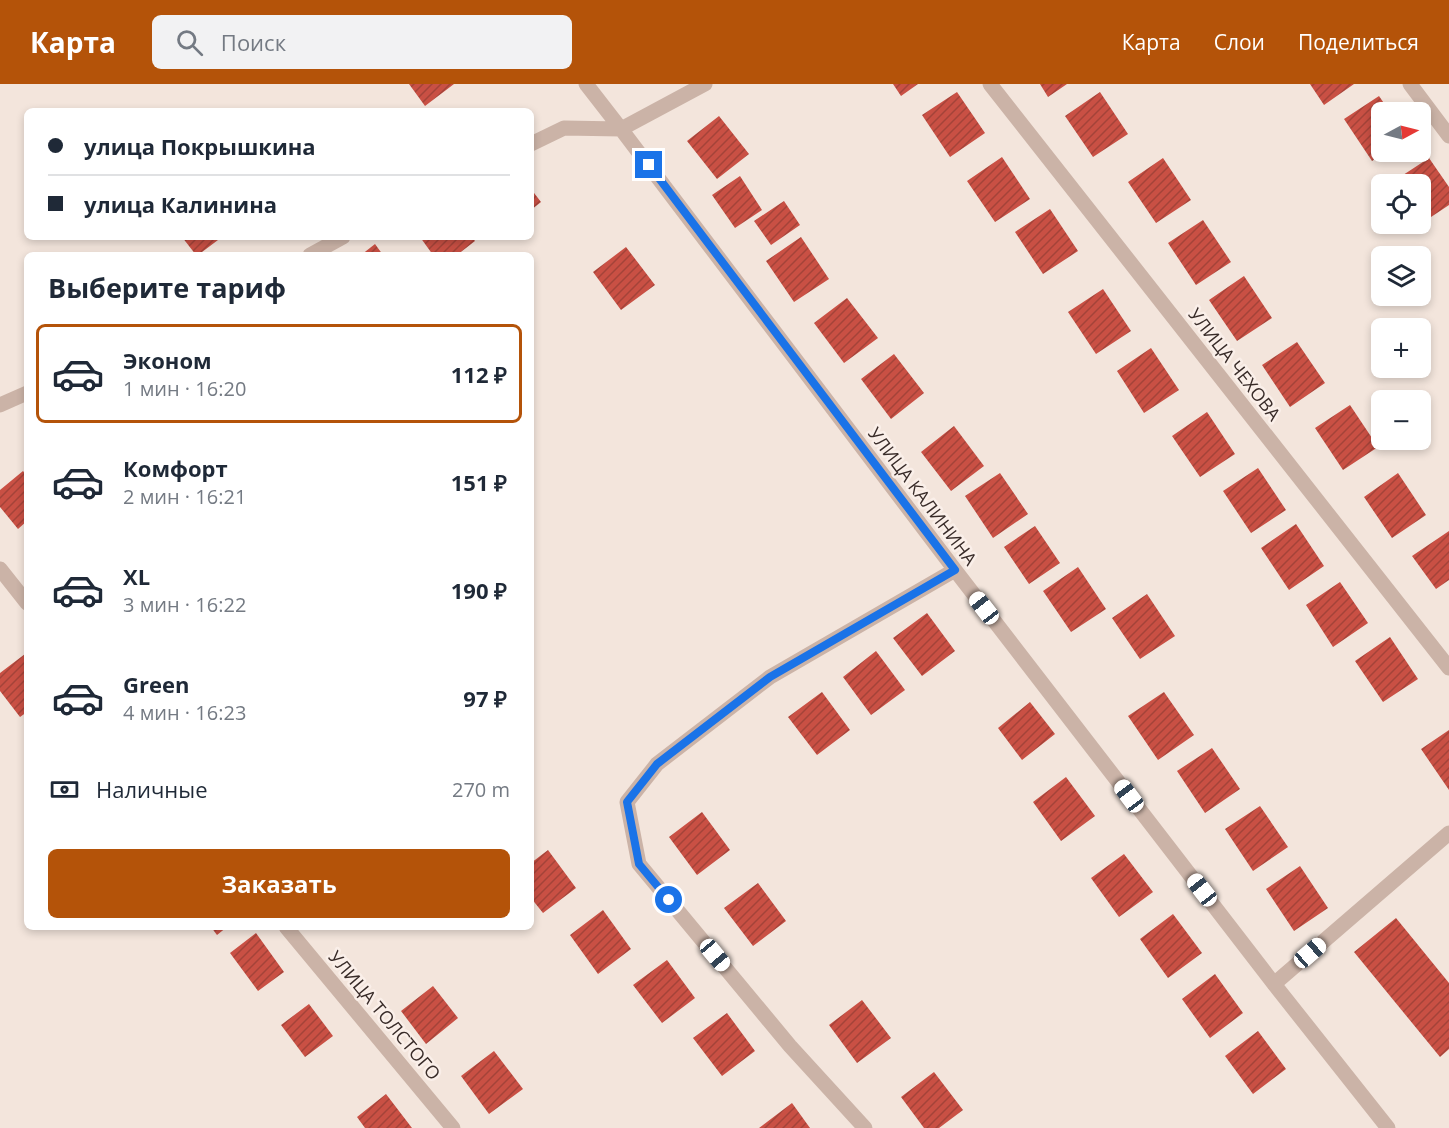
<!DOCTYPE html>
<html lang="ru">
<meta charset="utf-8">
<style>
body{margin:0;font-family:"Open Sans",sans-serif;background:#f2f2f3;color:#1f2937;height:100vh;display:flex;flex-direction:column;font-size:22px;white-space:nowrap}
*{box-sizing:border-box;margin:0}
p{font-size:20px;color:#747a83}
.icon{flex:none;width:33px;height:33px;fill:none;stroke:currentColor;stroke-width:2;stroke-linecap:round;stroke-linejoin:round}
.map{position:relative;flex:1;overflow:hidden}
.side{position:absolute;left:24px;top:168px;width:510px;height:678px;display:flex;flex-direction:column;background:#fff;border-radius:9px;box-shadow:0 3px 9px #0003}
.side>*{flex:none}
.top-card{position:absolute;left:24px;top:24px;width:510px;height:132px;border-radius:9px;box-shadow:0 3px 9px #0003;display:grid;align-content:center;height:132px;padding:0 24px;background:#fff}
.needle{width:39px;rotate:83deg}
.tools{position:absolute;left:1371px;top:18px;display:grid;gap:12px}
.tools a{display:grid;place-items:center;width:60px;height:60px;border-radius:9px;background:#fff;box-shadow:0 3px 9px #0003;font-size:30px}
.end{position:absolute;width:27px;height:27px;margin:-14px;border:8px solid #1a73e8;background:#fff;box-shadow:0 0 0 3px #fff}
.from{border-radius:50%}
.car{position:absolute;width:18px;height:36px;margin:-18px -9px;border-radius:8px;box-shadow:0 0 4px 2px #0007;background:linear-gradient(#fff 24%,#345 0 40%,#fff 0 76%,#345 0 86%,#fff 0)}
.top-card b{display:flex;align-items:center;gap:21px;height:57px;font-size:22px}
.top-card b+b{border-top:2px solid #e0e1e3}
.top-card i{width:15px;height:15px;background:#1f2937}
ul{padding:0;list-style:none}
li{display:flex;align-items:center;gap:18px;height:99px;margin:0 12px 9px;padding:0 12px;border:3px solid transparent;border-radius:9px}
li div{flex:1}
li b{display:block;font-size:22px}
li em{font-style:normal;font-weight:700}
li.active{border-color:#b45309}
li>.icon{width:54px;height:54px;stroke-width:1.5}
h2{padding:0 24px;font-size:27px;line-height:72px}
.pay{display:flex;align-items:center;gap:15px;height:66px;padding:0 24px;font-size:22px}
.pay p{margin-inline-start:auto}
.cta{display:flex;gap:12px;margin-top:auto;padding:12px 24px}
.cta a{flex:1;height:69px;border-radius:9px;background:#b45309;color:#fff;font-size:24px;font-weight:700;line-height:69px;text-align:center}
header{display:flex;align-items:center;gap:36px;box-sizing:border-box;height:84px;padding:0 30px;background:#b45309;color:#fff}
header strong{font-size:28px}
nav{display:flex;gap:33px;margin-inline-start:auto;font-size:21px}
.search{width:420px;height:54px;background:#f2f2f3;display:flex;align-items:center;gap:15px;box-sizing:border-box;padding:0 21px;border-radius:9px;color:#747a83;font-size:22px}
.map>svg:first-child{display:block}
.building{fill:url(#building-hatch)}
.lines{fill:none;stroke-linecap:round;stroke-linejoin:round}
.street{stroke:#cbb3a7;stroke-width:15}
.route{stroke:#1a73e8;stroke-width:8}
.labels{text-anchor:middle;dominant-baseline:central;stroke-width:5;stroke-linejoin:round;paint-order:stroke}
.street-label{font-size:18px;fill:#382b28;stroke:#faefe9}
</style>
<header>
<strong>Карта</strong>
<div class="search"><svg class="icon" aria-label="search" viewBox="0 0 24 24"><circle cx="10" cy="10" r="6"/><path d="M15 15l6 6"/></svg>Поиск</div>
<nav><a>Карта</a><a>Слои</a><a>Поделиться</a></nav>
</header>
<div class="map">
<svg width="1449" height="1044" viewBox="0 0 1449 1044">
<defs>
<pattern id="building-hatch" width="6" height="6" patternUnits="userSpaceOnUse" patternTransform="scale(1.5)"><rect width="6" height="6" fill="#c95044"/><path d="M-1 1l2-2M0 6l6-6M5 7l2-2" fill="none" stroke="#a44339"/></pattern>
</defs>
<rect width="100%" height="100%" fill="#f3e5dc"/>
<!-- building -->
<path class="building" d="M409 0H454L425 22Z
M893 0H918L901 12Z
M1040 0H1067L1048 13Z
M1310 0H1354L1324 21Z
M957 8 985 49 950 73 922 31Z
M1100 8 1128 50 1093 73 1065 32Z
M1379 12 1390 28H1382V68H1386L1372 77 1344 35Z
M719 32 749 70 717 95 687 57Z
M1002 73 1030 115 995 138 967 97Z
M1163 74 1191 116 1156 139 1128 98Z
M1429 74 1449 103V121L1422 139 1420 136V100H1397L1394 97Z
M740 92 762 126 735 144 712 111Z
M531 105 541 118 531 126Z
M784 117 800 141 771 161 754 137Z
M1050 125 1078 167 1043 190 1015 148Z
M1203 136 1231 178 1196 201 1168 159Z
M182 153H222L198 171H196Z
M420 153H472L475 157 457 171H433Z
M801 153 829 195 794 218 766 177Z
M375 160 383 171H361Z
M626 163 655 201 621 226 593 188Z
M1244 192 1272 234 1237 257 1209 216Z
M1103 205 1131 247 1096 270 1068 228Z
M847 214 878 254 844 279 814 239Z
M1297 258 1325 299 1290 323 1262 281Z
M1151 264 1179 306 1144 329 1117 287Z
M894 270 924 309 891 335 861 295Z
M1350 321 1378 363 1343 386 1315 344Z
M1207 328 1235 370 1200 393 1172 352Z
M954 342 984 382 951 407 921 368Z
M1258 384 1286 426 1251 449 1223 407Z
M23 387 27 392V437L18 445 0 423V406Z
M1000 389 1028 430 993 454 965 412Z
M1398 389 1426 431 1392 454 1364 413Z
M1296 440 1324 482 1289 506 1261 464Z
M1035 442 1060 479 1029 500 1004 463Z
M1449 447V496L1436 505 1412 472Z
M1078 483 1106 525 1071 548 1043 507Z
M1340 498 1368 539 1333 563 1306 521Z
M1147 510 1175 552 1140 575 1112 534Z
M927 529 955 567 922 592 893 554Z
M1390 553 1418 595 1383 618 1355 577Z
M876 567 905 606 871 631 843 593Z
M25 570 27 573V628L20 633 0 607V589Z
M822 608 850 646 817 671 788 633Z
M1164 608 1194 651 1158 676 1128 632Z
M1030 618 1055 650 1022 676 998 644Z
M1449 646V706L1421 665Z
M1212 664 1240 705 1205 729 1177 687Z
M1066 693 1095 732 1061 757 1033 718Z
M1260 722 1288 763 1253 787 1225 745Z
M702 728 730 766 697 791 669 753Z
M548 766 576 804 543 829 531 814V779Z
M1124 770 1153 808 1119 833 1091 794Z
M1300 782 1328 824 1294 847 1266 805Z
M758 799 786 837 753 862 724 824Z
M603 826 631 865 598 890 570 851Z
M1173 830 1202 869 1168 894 1140 855Z
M1396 834 1449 899V965L1440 973 1354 868Z
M211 843H227L217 851Z
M256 849 284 888 258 907 230 869Z
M667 876 695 914 662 939 633 901Z
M1215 890 1243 929 1210 954 1182 915Z
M433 902 458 934 426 960 401 927Z
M862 916 891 954 857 979 829 941Z
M309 920 333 952 305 973 281 941Z
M727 929 755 967 722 992 693 954Z
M1258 947 1286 985 1253 1010 1225 972Z
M494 967 523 1005 489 1030 461 992Z
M934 988 963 1026 939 1044H924L901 1013Z
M386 1010 412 1044H365L357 1033Z
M792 1019 810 1044H759Z"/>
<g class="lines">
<!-- street -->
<path class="street" d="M586 0 621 45 955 486 1274 900 1388 1044
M990 0 1449 584
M1410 0 1449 52
M531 60 564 44 621 45 705 0
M310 171 343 153
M0 321 27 309
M0 485 27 519
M286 843 453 1044
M1274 900 1449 749
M865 1044 790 962 639 780 627 718 657 680 770 593 955 486"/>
</g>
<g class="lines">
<!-- route -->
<path class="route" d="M649 81 955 486 770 593 657 680 627 718 639 780 669 816"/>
</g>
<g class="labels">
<!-- street labels -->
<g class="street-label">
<text transform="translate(1235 280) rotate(52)">УЛИЦА ЧЕХОВА</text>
<text transform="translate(923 412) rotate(53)">УЛИЦА КАЛИНИНА</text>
<text transform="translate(385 931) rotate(50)">УЛИЦА ТОЛСТОГО</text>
</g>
</g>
</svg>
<div class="tools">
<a><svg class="needle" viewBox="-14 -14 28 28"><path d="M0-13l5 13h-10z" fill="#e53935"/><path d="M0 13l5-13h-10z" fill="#747a83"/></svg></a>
<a><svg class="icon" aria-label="locate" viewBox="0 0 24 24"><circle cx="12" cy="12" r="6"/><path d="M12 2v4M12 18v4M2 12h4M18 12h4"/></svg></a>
<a><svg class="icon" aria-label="layers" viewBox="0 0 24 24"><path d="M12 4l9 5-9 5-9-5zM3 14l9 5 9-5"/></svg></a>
<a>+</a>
<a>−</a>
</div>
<i class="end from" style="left:669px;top:816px"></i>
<i class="end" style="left:649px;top:81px"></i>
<i class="car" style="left:984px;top:524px;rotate:322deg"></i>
<i class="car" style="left:1129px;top:712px;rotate:323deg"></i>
<i class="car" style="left:1202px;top:806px;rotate:322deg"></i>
<i class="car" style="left:1310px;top:869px;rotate:49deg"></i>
<i class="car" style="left:715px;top:871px;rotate:140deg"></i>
<div class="top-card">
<b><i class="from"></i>улица Покрышкина</b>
<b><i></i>улица Калинина</b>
</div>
<section class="side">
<h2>Выберите тариф</h2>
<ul>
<li class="active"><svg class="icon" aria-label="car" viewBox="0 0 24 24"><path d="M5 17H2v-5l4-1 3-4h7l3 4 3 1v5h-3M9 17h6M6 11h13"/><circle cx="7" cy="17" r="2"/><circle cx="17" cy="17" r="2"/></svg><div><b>Эконом</b><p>1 мин · 16:20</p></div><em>112 ₽</em></li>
<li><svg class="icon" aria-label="car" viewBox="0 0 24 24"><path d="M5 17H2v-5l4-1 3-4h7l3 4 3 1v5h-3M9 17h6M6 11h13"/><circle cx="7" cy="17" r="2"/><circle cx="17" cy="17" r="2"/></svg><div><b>Комфорт</b><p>2 мин · 16:21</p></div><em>151 ₽</em></li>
<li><svg class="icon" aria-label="car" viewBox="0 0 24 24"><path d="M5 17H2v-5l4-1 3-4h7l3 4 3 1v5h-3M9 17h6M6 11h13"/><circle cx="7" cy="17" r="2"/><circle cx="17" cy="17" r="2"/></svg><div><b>XL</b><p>3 мин · 16:22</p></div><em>190 ₽</em></li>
<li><svg class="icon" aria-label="car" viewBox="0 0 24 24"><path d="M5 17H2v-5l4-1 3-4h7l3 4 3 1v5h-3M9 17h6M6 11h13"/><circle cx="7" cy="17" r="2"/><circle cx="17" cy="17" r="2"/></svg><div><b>Green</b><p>4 мин · 16:23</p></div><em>97 ₽</em></li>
</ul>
<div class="pay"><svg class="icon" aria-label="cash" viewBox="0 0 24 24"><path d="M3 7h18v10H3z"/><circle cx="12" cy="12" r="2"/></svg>Наличные<p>270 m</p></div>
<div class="cta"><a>Заказать</a></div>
</section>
</div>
